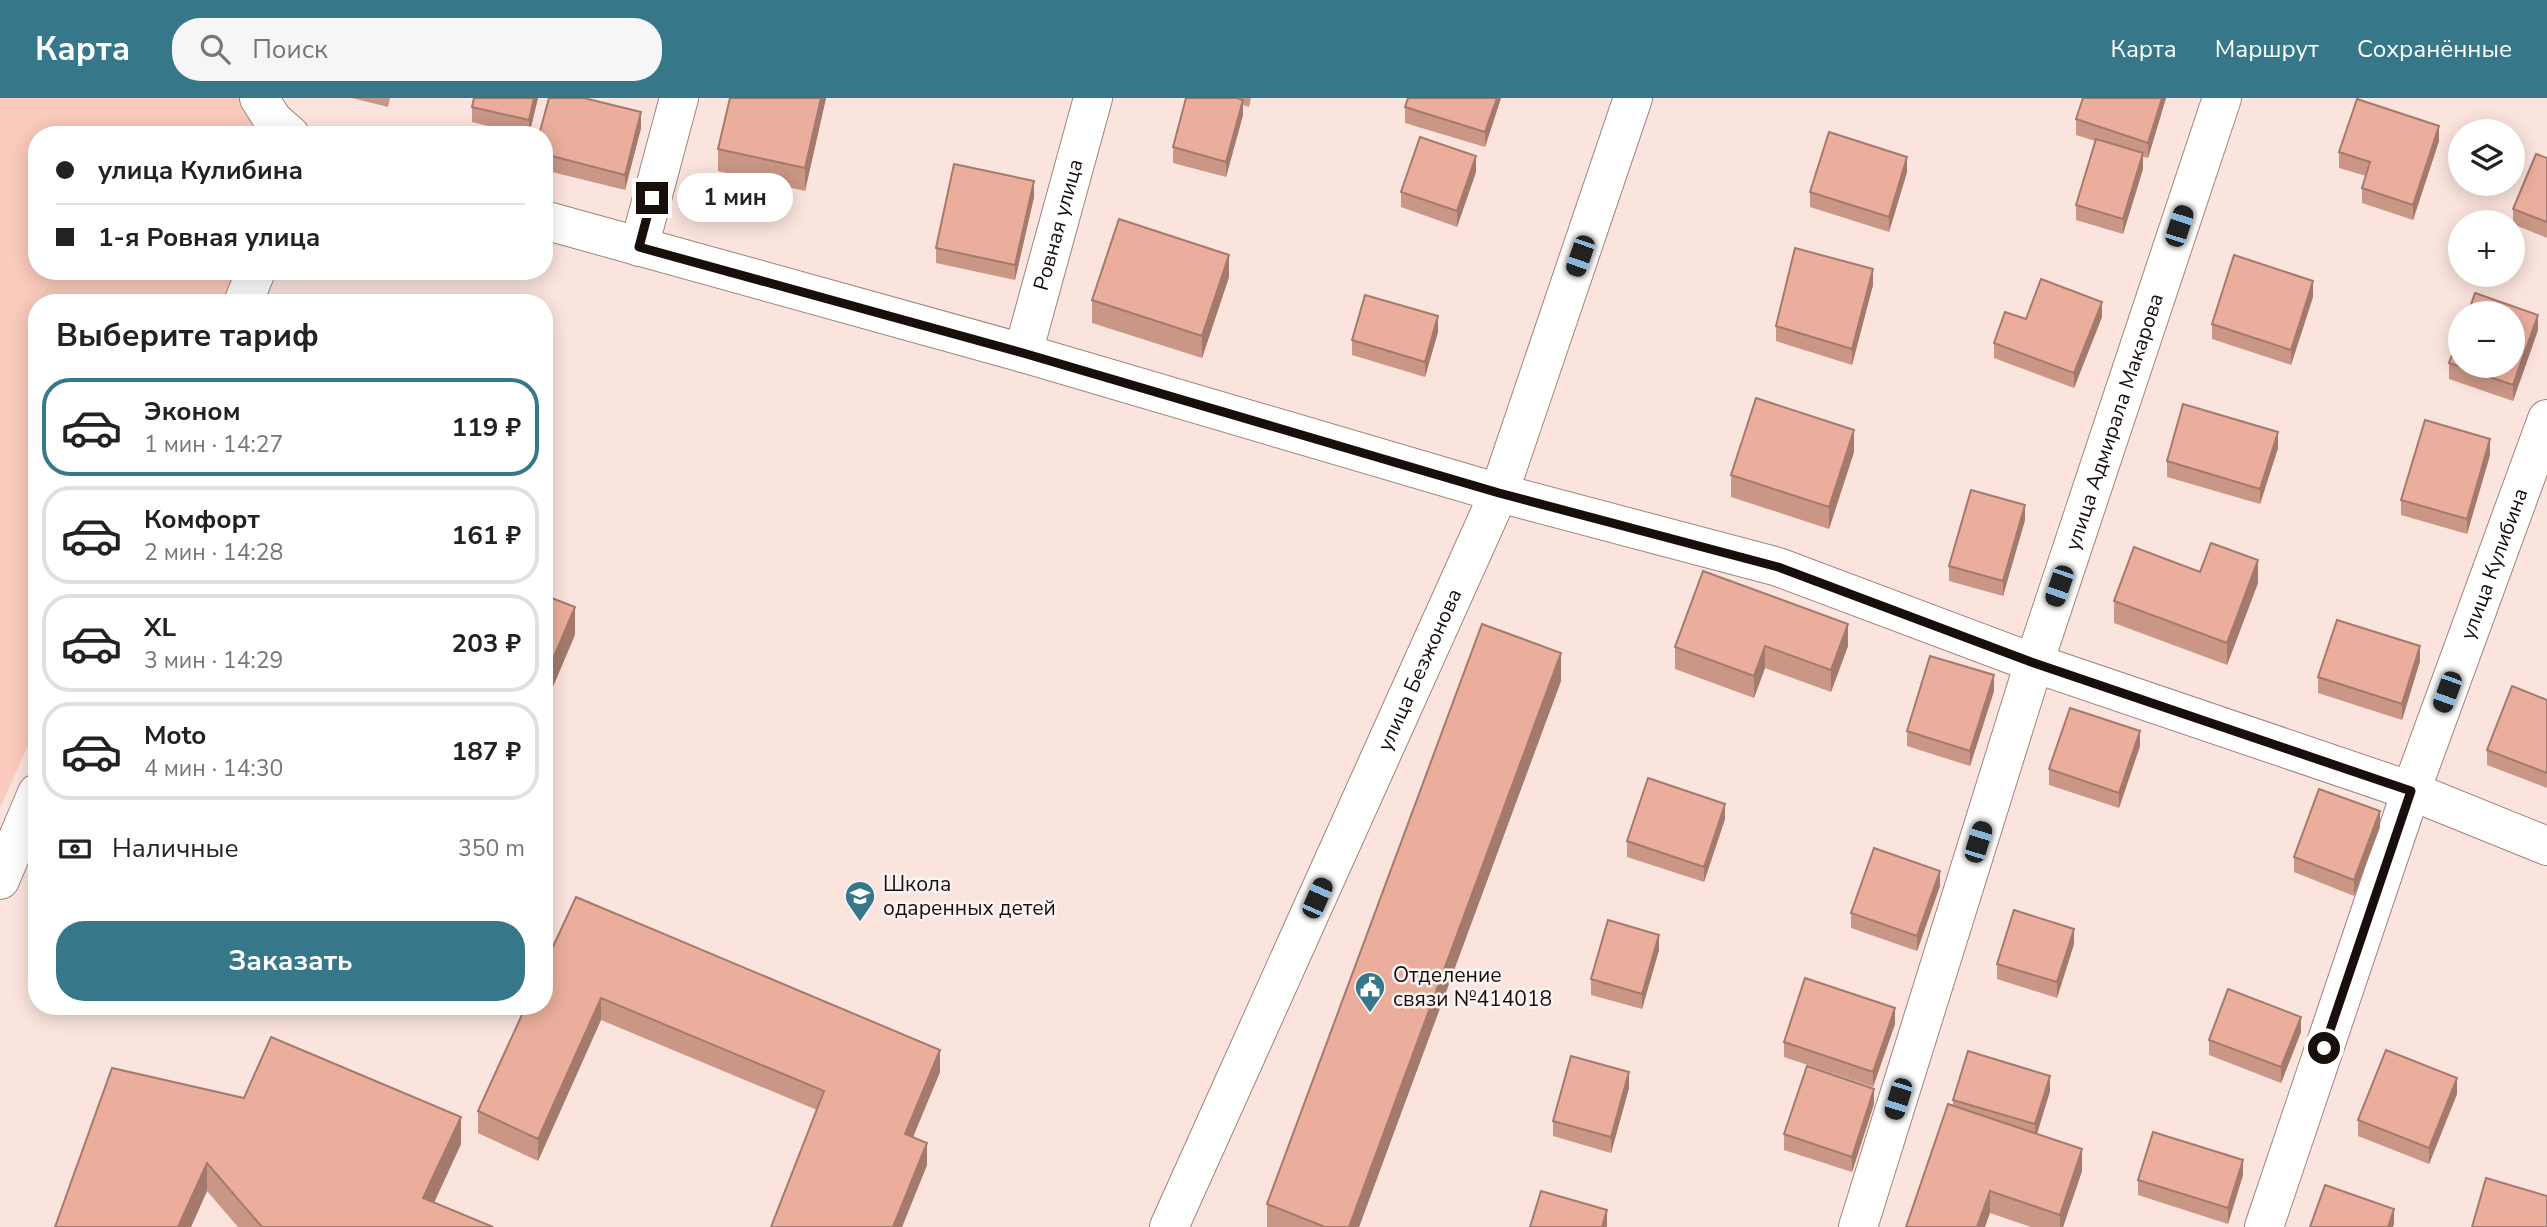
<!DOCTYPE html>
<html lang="ru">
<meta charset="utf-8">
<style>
body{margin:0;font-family:"Nunito Sans",sans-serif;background:#f6f6f6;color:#222;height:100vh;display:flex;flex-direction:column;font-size:26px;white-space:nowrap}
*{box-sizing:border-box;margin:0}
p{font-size:23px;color:#767676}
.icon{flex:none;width:38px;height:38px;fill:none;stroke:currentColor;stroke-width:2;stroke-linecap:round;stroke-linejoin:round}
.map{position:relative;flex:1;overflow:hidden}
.side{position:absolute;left:28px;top:196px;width:525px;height:721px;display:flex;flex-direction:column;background:#fff;border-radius:28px;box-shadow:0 4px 18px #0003}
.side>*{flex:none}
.guide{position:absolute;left:28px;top:28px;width:525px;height:154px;border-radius:28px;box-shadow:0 4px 18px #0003;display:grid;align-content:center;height:154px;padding:0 28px;background:#fff}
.tools{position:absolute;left:2448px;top:21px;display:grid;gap:14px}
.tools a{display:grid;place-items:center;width:77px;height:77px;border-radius:50%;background:#fff;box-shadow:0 4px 18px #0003;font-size:35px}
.end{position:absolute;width:32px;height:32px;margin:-16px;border:9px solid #180f0c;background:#fff;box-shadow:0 0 0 4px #fff}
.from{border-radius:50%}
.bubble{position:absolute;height:49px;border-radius:24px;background:#fff;box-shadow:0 4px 18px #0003;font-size:23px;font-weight:700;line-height:49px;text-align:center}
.car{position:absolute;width:21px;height:42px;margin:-21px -10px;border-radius:9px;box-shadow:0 0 5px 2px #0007;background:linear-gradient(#222 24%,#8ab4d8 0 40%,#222 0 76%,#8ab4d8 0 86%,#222 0)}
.guide b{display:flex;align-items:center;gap:24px;height:66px;font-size:26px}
.guide b+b{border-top:2px solid #e0e0e0}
.guide i{width:18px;height:18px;background:#222}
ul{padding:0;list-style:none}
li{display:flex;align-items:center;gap:21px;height:98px;margin:0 14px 10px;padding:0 14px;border:4px solid #e0e0e0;border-radius:28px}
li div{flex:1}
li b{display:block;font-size:26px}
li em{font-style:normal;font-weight:700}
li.active{border-color:#36778a}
li>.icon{width:63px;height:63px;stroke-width:1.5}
h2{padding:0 28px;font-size:32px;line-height:84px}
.pay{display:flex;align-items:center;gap:18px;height:77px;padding:0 28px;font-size:26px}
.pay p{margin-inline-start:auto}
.button{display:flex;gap:14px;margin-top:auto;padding:14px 28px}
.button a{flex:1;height:80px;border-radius:28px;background:#36778a;color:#fff;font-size:28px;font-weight:700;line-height:80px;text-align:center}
header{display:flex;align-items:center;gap:42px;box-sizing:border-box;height:98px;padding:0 35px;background:#36778a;color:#fff}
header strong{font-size:33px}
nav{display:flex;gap:38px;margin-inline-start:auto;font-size:24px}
.search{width:490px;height:63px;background:#f6f6f6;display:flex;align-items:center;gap:18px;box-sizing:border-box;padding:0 24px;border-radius:28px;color:#767676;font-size:26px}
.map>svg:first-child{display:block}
.green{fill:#facabc}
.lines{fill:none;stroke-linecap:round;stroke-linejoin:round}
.minor-casing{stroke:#9f847d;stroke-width:40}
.tertiary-casing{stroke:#9f847d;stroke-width:40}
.minor{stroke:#fff;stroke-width:38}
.tertiary{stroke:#fff;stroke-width:38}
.wall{fill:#ca9686}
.shaded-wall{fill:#a47a6d}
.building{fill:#ebae9c;stroke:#a47a6d;stroke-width:2}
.route{stroke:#180f0c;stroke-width:9}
.labels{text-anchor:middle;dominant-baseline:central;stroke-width:5;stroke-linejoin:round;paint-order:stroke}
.street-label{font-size:21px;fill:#180f0c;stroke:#fbf5f3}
.poi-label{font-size:21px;fill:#180f0c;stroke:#fbf5f3;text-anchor:start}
</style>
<header>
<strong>Карта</strong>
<div class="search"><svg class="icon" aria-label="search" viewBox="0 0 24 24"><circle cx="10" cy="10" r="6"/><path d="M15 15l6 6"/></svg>Поиск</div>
<nav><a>Карта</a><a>Маршрут</a><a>Сохранённые</a></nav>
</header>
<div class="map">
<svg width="2547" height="1129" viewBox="0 0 2547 1129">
<rect width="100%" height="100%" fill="#fbe4dd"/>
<!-- green -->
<path class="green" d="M0 0H239L259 37H37V173H237L223 205H37V627L0 710Z"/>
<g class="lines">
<!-- minor casing -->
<g class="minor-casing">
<g id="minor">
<path d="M259 0 273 22 290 37"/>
<path d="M544 122 1023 255 1499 395 1778 469 2034 565 2411 693 2547 748"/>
<path d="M639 149 679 0"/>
<path d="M243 205 256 173"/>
<path id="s1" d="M1023 255 1093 0"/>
<path d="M0 782 37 695"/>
<path id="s2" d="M1858 1129 2034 565 2222 0"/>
<path id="s3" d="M2264 1129 2411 693 2547 321"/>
</g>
</g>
<!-- tertiary casing -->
<g class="tertiary-casing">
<g id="tertiary">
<path id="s4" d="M1169 1129 1499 395 1633 0"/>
</g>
</g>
<!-- minor -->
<use href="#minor" class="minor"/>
<!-- tertiary -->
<use href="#tertiary" class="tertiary"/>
</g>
<!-- wall -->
<path class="wall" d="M352 0H390L388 9Z
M538 0 529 37H524L472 24V9Z
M730 0H826L805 93 718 73V51Z
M1186 0H1251L1249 9 1243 7V17L1226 79 1173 65V49Z
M1501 0 1485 49 1405 25V9Z
M2166 0 2148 60 2143 59V71L2123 136 2076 122V107L2095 43 2076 37V21Z
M641 30 625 92 544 72V37Z
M2439 43 2413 122 2362 105V90L2366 78 2339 70V54Z
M2547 60V140L2513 126V111Z
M1476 74 1457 129 1401 109V94Z
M1907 74 1889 134 1810 109V94Z
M1034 99 1015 182 936 165V150Z
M1229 179 1202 260 1092 225V202Z
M1873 187 1852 267 1776 243V228Z
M2313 199 2291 267 2212 241V226Z
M2102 219 2074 290 1994 260V245L2026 221Z
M2538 232 2513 303 2449 281V265Z
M1438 234 1425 279 1352 257V242Z
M2278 350 2260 406 2167 379V363Z
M1854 354 1829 431 1731 399V377Z
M2490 357 2467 436 2401 417V402Z
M2025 422 2003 498 1949 483V468Z
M2200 474 2258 485 2227 567 2114 525V503Z
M1848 526V548L1831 594 1765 570 1754 600 1675 571V549Z
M2420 563 2402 622 2318 595V579Z
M1561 583 1359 1129H1267V1106Z
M1994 593 1970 668 1907 648V633Z
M2547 602V690L2487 667V652Z
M2140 648 2119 710 2049 687V671Z
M1725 721 1704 784 1627 759V743Z
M2380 729 2354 798 2294 774V759Z
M1940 788 1917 853 1851 830V815Z
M2074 846 2057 900 1997 881V866Z
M1659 852 1642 911 1591 897V881Z
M544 868 940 974 913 1039 927 1067 902 1129H771L817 1012 601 922 538 1063 478 1035V1013Z
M1895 926 1873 989 1784 959V944Z
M2301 934 2281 985 2209 957V942Z
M1629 990 1611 1055 1553 1038V1023Z
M2050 993 2037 1036 2082 1073 2063 1129H2031L1990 1115 1953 1008V1002Z
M2457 996 2429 1066 2358 1038V1022Z
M244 1000 461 1046 434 1105 493 1129H238L207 1093 191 1129H55Z
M1874 1006 1852 1074 1784 1052V1036Z
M2243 1077 2228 1126 2138 1097V1082Z"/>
<!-- shaded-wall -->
<path class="shaded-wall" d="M534 0H538L529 37V22Z
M821 0H826L805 93V70Z
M1497 0H1501L1485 49V34Z
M2162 0H2166L2148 60V45Z
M1243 2V17L1226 79V64Z
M641 14V30L625 92V77Z
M2439 28V43L2413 122V107Z
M2143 55V71L2123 136V121Z
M1476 58V74L1457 129V113Z
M1907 59V74L1889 134V119Z
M1034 83V99L1015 182V167Z
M1229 157V179L1202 260V238Z
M1873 171V187L1852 267V251Z
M2313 183V199L2291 267V252Z
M2102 204V219L2074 290V275Z
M2538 217V232L2513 303V287Z
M1438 218V234L1425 279V264Z
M1854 332V354L1829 431V409Z
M2278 334V350L2260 406V391Z
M2490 341V357L2467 436V421Z
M2025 407V422L2003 498V483Z
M2258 462V485L2227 567V545Z
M575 509V537L544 610V582Z
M1848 526V548L1831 594V572Z
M1765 548V570L1754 600V578Z
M2420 548V563L2402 622V606Z
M1561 555V583L1359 1129H1349Z
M1994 577V593L1970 668V653Z
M2140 633V648L2119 710V695Z
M1725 706V721L1704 784V769Z
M2380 713V729L2354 798V782Z
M1940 773V788L1917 853V838Z
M2074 831V846L2057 900V884Z
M1659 837V852L1642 911V896Z
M601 900V922L538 1063V1041Z
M1895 910V926L1873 989V974Z
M2301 919V934L2281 985V969Z
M940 952V974L905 1058V1036Z
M1629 974V990L1611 1055V1039Z
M2050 978V993L2035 1042V1026Z
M2457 980V996L2429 1066V1050Z
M1874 991V1006L1852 1074V1059Z
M461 1019V1046L423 1128V1100Z
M927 1045V1067L902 1129H893Z
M2082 1051V1073L2063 1129H2060V1117Z
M2243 1062V1077L2228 1126V1110Z
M207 1065V1093L191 1129H178Z
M1990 1093V1115L1985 1129H1977Z
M2394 1111V1126L2393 1129H2388Z
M1607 1112V1129H1602Z"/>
<!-- building -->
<path class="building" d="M474 0H534L529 22 472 9Z
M549 0H584L641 14 625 77 544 56V37H539Z
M730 0H821L805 70 718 51Z
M1186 0H1237L1243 2 1226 64 1173 49Z
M1408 0H1497L1485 34 1405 9Z
M2083 0H2162L2148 45 2076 21Z
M2357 1 2439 28 2413 107 2362 90 2370 64 2339 54Z
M1829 34 1907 59 1889 119 1810 94Z
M1420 39 1476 58 1457 113 1401 94Z
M2096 41 2143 55 2123 121 2076 107Z
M2536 56 2547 60V124L2513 111Z
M954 66 1034 83 1015 167 936 150Z
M1119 121 1229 157 1202 238 1092 202Z
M1795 150 1873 171 1852 251 1776 228Z
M2234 157 2313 183 2291 252 2212 226Z
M2041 181 2102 204 2074 275 1994 245 2005 214 2026 221Z
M2475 195 2538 217 2513 287 2449 265 2460 235V268H2513V215H2468Z
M1365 197 1438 218 1425 264 1352 242Z
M1756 300 1854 332 1829 409 1731 377Z
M2183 306 2278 334 2260 391 2167 363Z
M2425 322 2490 341 2467 421 2401 402Z
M1971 392 2025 407 2003 483 1949 468Z
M2211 445 2258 462 2227 545 2114 503 2134 449 2200 474Z
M1703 473 1848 526 1831 572 1765 548 1754 578 1675 549Z
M544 497 575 509 544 582Z
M2337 522 2420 548 2402 606 2318 579Z
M1482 526 1561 555 1349 1129H1325L1267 1106Z
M1930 558 1994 577 1970 653 1907 633Z
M2512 588 2547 602V675L2487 652Z
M2070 610 2140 633 2119 695 2049 671Z
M1648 680 1725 706 1704 769 1627 743Z
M2319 691 2380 713 2354 782 2294 759Z
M1874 750 1940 773 1917 838 1851 815Z
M576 799 940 952 905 1036 927 1045 893 1129H771L824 993 601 900 538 1041 478 1013 526 908H544V868Z
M2014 812 2074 831 2057 884 1997 866Z
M1608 822 1659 837 1642 896 1591 881Z
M1805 880 1895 910 1873 974 1784 944Z
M2228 891 2301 919 2281 969 2209 942Z
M271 939 461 1019 423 1100 493 1129H262L207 1065 178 1129H55L112 970 244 1000Z
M2386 952 2457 980 2429 1050 2358 1022Z
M1968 953 2050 978 2035 1026 1953 1002Z
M1571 958 1629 974 1611 1039 1553 1023Z
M1807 968 1874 991 1852 1059 1784 1036Z
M1948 1006 2082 1051 2060 1117 1990 1093 1977 1129H1906Z
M2153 1034 2243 1062 2228 1110 2138 1082Z
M2486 1080 2547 1098V1129H2472Z
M2325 1087 2394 1111 2388 1129H2310Z
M1541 1093 1607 1112 1602 1129H1530Z"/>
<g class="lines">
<!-- route -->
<path class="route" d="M652 100 639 149 1023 255 1499 395 1778 469 2034 565 2411 693 2324 950"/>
</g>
<!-- icons -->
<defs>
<g id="school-pin" transform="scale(1.575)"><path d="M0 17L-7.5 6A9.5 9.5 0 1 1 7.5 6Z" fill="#36778a" stroke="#fbf5f3"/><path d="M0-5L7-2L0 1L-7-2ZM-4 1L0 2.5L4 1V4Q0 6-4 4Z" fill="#fff"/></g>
<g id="civic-pin" transform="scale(1.575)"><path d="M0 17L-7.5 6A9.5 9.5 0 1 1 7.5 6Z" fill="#36778a" stroke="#fbf5f3"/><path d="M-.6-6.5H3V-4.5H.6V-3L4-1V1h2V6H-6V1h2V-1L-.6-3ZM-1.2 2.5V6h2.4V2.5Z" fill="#fff"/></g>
</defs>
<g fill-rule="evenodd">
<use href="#school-pin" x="860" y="798"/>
<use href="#civic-pin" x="1370" y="889"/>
</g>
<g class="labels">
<!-- street labels -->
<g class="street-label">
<text stroke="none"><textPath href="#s1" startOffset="133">Ровная улица</textPath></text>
<text stroke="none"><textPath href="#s2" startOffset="845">улица Адмирала Макарова</textPath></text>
<text stroke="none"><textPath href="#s3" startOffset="702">улица Кулибина</textPath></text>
<text stroke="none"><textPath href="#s4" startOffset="611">улица Безжонова</textPath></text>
</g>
<!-- poi labels -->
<g class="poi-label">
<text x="883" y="786">Школа<tspan x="883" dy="24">одаренных детей</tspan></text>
<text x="1393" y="877">Отделение<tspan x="1393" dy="24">связи №414018</tspan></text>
</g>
</g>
</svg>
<div class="tools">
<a><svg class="icon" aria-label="layers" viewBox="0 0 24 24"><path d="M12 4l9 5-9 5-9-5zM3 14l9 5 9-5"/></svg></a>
<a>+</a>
<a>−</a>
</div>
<i class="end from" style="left:2324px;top:950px"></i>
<i class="end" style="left:652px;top:100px"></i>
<div class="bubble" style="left:677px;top:75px;width:116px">1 мин</div>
<i class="car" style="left:2179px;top:128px;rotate:18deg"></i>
<i class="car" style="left:1580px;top:158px;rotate:199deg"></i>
<i class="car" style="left:2059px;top:488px;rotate:199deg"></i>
<i class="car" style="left:2447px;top:594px;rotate:200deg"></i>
<i class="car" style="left:1978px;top:744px;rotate:17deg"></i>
<i class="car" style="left:1317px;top:800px;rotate:24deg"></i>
<i class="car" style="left:1898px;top:1001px;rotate:197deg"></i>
<div class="guide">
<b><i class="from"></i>улица Кулибина</b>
<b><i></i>1-я Ровная улица</b>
</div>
<section class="side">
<h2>Выберите тариф</h2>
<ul>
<li class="active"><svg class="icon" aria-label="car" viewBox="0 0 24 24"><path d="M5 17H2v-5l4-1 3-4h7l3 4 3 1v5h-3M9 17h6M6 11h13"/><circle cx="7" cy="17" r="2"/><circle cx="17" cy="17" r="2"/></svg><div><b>Эконом</b><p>1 мин · 14:27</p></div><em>119 ₽</em></li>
<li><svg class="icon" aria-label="car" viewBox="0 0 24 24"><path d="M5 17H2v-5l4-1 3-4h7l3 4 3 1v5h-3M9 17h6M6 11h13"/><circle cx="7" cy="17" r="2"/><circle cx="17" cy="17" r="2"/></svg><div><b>Комфорт</b><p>2 мин · 14:28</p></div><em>161 ₽</em></li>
<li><svg class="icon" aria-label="car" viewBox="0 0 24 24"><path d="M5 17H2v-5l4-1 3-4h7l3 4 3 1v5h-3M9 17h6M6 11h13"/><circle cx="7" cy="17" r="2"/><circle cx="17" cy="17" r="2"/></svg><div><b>XL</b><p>3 мин · 14:29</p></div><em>203 ₽</em></li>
<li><svg class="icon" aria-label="car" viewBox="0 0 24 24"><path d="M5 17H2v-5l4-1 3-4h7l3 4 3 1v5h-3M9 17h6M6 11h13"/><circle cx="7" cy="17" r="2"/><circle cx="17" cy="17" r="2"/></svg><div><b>Moto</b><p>4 мин · 14:30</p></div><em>187 ₽</em></li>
</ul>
<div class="pay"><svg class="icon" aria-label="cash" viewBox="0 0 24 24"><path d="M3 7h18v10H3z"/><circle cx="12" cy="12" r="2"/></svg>Наличные<p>350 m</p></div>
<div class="button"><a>Заказать</a></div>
</section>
</div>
